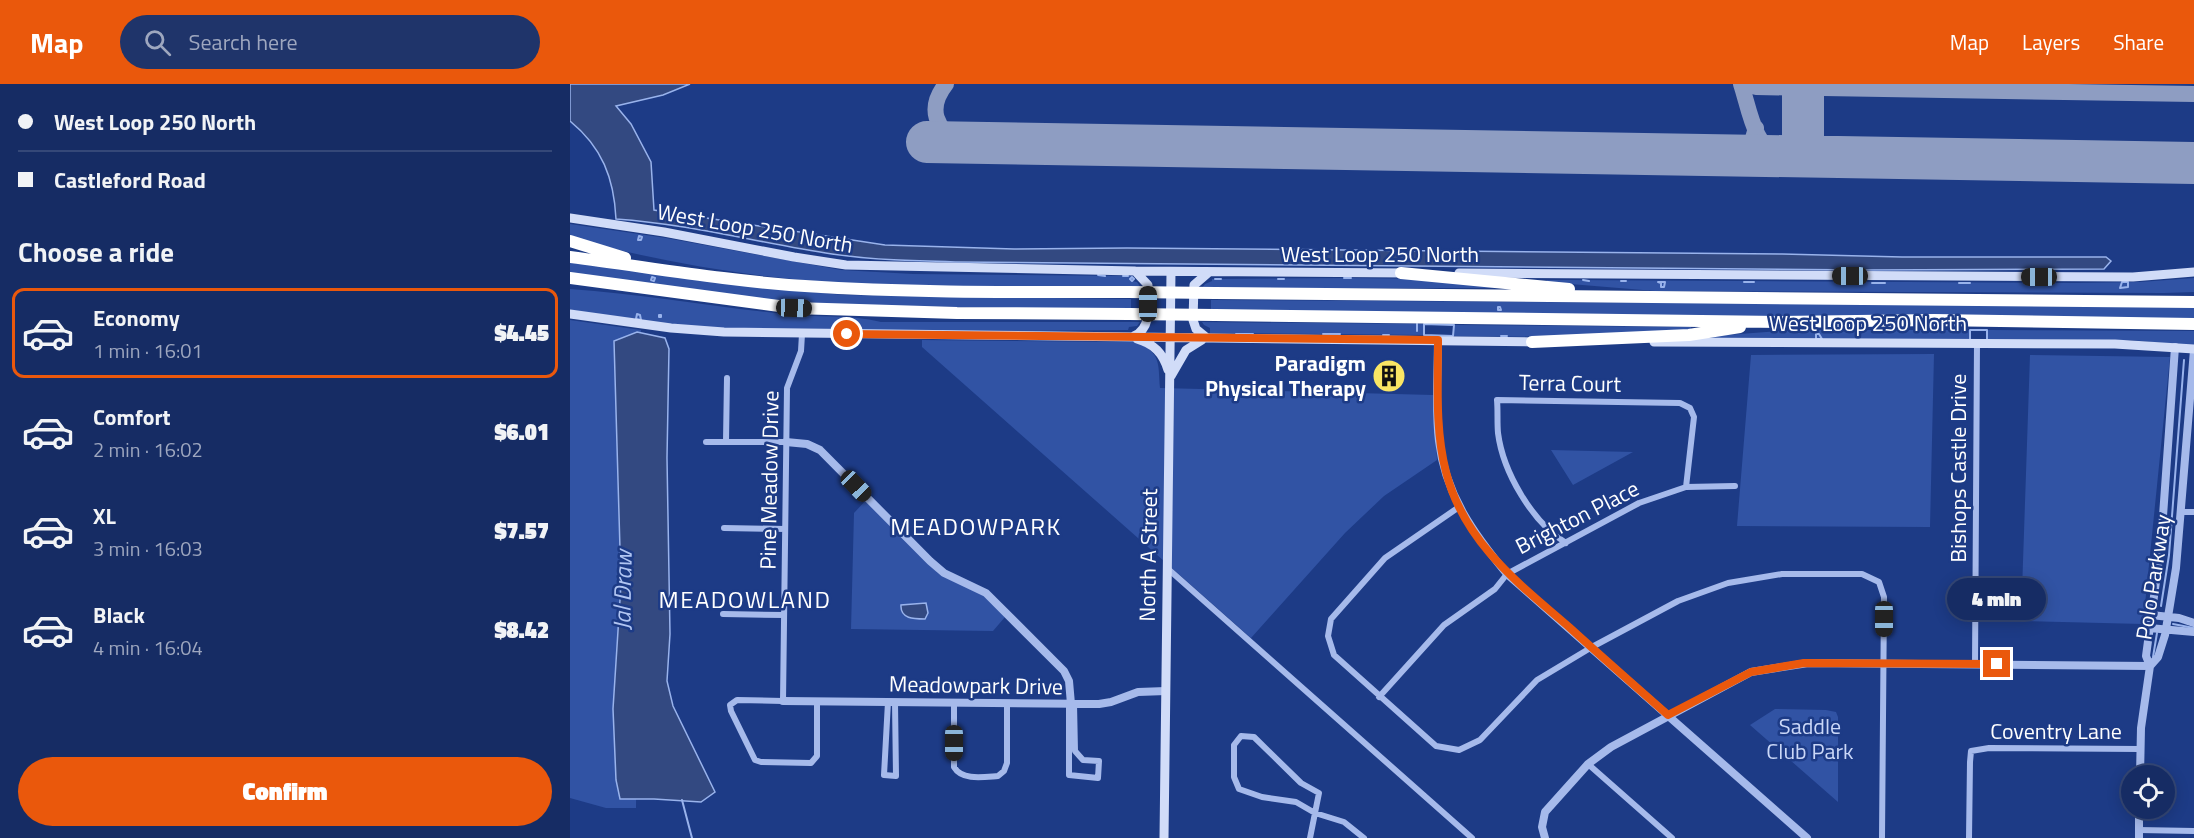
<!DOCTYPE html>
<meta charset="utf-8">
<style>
body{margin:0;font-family:"Titillium Web",sans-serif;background:#1f346a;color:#f1f3f6;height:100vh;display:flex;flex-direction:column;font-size:22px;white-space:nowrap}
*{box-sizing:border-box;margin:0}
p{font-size:20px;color:#9ea7bf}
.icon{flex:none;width:33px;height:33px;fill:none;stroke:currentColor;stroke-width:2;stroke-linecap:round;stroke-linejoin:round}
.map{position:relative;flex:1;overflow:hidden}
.details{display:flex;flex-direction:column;background:#162c64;width:570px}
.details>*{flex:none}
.hud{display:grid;align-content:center;height:132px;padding:0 18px;background:#162c64}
.controls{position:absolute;left:1551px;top:681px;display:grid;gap:12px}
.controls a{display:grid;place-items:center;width:54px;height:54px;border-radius:50%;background:#162c64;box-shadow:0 3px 15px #0003,0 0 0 2px #354878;font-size:30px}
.end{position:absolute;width:27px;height:27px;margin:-14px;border:8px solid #ea580c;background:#fff;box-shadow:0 0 0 3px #fff}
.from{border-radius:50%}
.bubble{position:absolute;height:42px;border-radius:21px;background:#162c64;box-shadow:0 3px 15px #0003,0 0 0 2px #354878;font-size:20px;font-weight:800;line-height:42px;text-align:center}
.car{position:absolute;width:18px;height:36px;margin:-18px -9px;border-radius:8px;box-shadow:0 0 4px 2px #0007;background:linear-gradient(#222 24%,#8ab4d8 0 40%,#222 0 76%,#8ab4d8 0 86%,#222 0)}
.hud b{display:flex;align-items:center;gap:21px;height:57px;font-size:22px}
.hud b+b{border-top:2px solid #354878}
.hud i{width:15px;height:15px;background:#f1f3f6}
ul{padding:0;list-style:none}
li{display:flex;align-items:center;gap:18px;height:90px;margin:0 12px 9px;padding:0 6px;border:3px solid transparent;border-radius:12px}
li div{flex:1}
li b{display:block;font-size:22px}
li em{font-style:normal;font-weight:800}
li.active{border-color:#ea580c}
li>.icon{width:54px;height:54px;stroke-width:1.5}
h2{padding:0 18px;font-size:27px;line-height:72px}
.button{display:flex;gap:12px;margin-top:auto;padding:12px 18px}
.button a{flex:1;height:69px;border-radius:36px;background:#ea580c;color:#fff;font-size:24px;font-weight:800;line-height:69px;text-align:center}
header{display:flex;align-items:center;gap:36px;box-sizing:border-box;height:84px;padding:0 30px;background:#ea580c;color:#fff}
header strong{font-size:28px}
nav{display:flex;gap:33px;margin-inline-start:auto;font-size:21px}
.search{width:420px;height:54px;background:#1f346a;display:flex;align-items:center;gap:15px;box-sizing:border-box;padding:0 21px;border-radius:33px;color:#9ea7bf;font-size:22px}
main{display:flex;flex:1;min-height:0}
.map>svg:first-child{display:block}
.green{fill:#3153a4}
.water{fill:#334981;stroke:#99b3ec;stroke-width:1.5}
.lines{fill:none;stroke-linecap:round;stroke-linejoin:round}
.stream{stroke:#99b3ec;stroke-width:2}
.taxiway{stroke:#8e9dc2;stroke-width:16}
.runway{stroke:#8e9dc2;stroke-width:42}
.minor{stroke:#a6baeb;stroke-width:6}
.tertiary{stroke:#a6baeb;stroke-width:8}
.secondary{stroke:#d1dcf8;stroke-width:9}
.motorway{stroke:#fff;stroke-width:12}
.motorway-bridge{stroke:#fff;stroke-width:12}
.route{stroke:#ea580c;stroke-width:8}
.labels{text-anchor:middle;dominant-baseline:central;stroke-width:5;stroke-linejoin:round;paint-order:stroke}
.street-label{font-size:22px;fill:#fff;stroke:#1d3b86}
.poi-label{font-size:22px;font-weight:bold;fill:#fff;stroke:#1d3b86;text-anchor:end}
.park-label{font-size:22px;fill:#cbd8f8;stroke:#1d3b86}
.neighbourhood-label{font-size:24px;letter-spacing:1.5px;fill:#fff;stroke:#1d3b86}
.water-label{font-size:24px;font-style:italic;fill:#b1c5f2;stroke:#1d3b86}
</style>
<header>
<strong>Map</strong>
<div class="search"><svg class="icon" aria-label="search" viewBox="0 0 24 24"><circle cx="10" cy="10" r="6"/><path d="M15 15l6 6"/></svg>Search here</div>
<nav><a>Map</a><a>Layers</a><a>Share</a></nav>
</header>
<main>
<section class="details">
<div class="hud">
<b><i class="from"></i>West Loop 250 North</b>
<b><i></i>Castleford Road</b>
</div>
<h2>Choose a ride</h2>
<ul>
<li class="active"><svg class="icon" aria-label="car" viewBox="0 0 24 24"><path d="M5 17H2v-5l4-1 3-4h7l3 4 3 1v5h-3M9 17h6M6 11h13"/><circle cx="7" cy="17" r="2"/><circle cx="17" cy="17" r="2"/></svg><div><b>Economy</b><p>1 min · 16:01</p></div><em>$4.45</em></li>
<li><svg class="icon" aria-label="car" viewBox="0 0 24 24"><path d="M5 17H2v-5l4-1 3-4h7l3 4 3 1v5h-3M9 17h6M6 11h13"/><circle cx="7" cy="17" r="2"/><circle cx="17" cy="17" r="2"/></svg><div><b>Comfort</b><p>2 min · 16:02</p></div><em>$6.01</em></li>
<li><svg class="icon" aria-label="car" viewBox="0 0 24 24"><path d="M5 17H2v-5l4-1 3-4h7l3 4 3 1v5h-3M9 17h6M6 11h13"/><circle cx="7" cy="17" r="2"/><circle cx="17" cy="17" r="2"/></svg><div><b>XL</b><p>3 min · 16:03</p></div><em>$7.57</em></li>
<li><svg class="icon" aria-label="car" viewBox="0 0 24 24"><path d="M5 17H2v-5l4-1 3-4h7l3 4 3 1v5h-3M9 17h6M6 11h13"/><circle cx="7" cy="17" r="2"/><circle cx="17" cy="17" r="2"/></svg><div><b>Black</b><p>4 min · 16:04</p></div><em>$8.42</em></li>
</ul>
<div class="button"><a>Confirm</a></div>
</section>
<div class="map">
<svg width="1624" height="754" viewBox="0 0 1624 754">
<rect width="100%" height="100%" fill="#1d3b86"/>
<!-- green -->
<path class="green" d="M0 140 96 154 271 186 343 190 562 192V197L567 198 571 204C459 203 345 207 233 196 154 189 76 174 0 154Z
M0 178 188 203 274 211 561 215V226L263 221 193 216 0 189Z
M781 194 860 195 934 204H632L635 200 642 197V195Z
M1624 194V208L1594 209 1085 207 976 198 977 196H1001L1505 199 1570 198Z
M0 205C72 210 143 223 215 230 246 234 280 230 311 238H570L567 242 559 243 558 246 447 247 152 245 107 241 0 226Z
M641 216 1624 222V234L1127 232 641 227Z
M0 236 71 246 66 724H36L0 714Z
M632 238 854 240V251L640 249V244L634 241Z
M884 241 1121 243V247L999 253 883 252Z
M1222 246H1400V256L1129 255V253Z
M1417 246 1624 247V262L1561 256H1417Z
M352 256 566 258C592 269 588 281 590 304L863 311 867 376 814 412 775 449 681 554 352 263Z
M1364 270 1360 443 1167 442 1181 271Z
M1460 271 1600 273 1573 540 1451 537Z
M981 366 1063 368 1003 401Z
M298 414 369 490 415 508 435 533 423 547 281 545 284 429Z
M1205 625 1256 626 1266 628 1268 633V718L1180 641Z"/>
<!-- water -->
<path class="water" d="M0 0H120L93 11 46 22 61 40 81 78 84 126 315 161 444 165 557 164 1212 170 1332 173H1536L1541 177 1534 185 1294 186 386 178C345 177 303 176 262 170 190 159 119 140 46 135 44 94 32 63 0 37Z
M67 248 95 254 99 265 97 374 100 550 97 597 103 622 145 708 131 718 84 715H50L46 696 43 625 51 500 44 257Z
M356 519 358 529 355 535C344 535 330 535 331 521Z"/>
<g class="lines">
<!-- stream -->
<path class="stream" d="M69 152 72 153 71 156H68Z
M528 191 535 192
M553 192H558
M82 193 85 194 84 197 81 196Z
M562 193 564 195 562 197 560 195Z
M774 194H781
M645 195H651
M708 195H714
M1013 196 1019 197
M1051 197H1056
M1088 198H1095L1094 203H1091V199Z
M1174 198H1184
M1552 198H1558V203L1550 204Z
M1302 199H1315
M1389 199H1400
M928 223H930L931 226H928Z
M67 230 70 231 71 236 66 235Z
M89 231H91V233H89Z
M847 240V247
M854 240 884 241 883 252 854 251Z
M1400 246H1417V256H1400Z
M666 250H683
M753 250H770
M1246 250H1249L1252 255H1246Z
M813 251H819
M931 252H937
M1591 522 1599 471 1614 276
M1603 540 1624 544
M1583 573 1587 549
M112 716 122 754"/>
<!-- taxiway -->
<path class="taxiway" d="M376 0C357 24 365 46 391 58
M1171 0C1179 23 1184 66 1211 72
M1177 0 1186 3 1624 10
M1168 71 1181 61 1186 44
M1211 72C1223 70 1230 64 1233 52"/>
<!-- runway -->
<path class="runway" d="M1233 52V0
M357 58 1624 79"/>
<!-- minor -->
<path class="minor" d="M232 250 231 267 217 304 213 617 167 616 160 621 161 627 185 676 191 678 241 679 247 672V618
M156 357 157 294
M136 358H216
M889 423 815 474 761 535 758 552 764 571 866 662 889 666 910 656 967 596 1022 563 1108 517 1158 499 1212 490H1292L1309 498 1314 513 1312 754
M1611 428H1624
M154 444 215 445
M996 459C962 438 933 388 928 349 927 338 928 327 927 316L1110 319 1120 324 1124 333 1116 403
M597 484 902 754
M153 530 214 531
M1405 580 1407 259
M809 613 874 541 925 505 937 490 1069 419 1116 403 1165 402
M318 618 314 691 326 692 325 618
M384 619V683C392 697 414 693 428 692L434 687 437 679V620
M499 620V691L528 694 529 677 513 676 505 667 504 620
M1018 680 1102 754
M1569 746 1624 747
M740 754C743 739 746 724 749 709L731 699 684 653 671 652 664 661V693L669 705 692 713 726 718 745 729 774 738 794 754
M1399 754 1400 678 1401 667 1419 664 1570 665"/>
<!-- tertiary -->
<path class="tertiary" d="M868 256C868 289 865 325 869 357 875 410 904 450 937 490L1237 754
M216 358 237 360 250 366 360 477 374 489 416 509 494 587 499 597 501 620
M1581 531 1609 534 1624 539
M1579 544 1624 548
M1580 582 1588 573 1595 551 1606 484 1624 266
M1580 582 1576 572 1591 460 1605 263
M213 617 529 620 541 618 568 608 596 607
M1570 692 1571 644 1580 582
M975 754 972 743 975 728 1018 680 1041 663 1181 588 1238 579 1580 582
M1569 754V724"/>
<!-- secondary -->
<path class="secondary" d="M0 134 94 148 224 173 276 181 565 187 836 189
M889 189 1563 193 1624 188
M0 230 101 244 154 248 968 258
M564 252C583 244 578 218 578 201L565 187
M637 254 626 245 623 236 624 201 639 188
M567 255C584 260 593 269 598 286
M1084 258 1545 260 1624 265
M601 292 616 266 632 256
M594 754 601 188"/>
<!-- motorway -->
<path class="motorway" d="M0 157 55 174
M0 173C78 183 157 197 235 202 343 209 451 208 559 208
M831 189 999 205
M0 194 224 224 387 229 559 230
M645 209 1624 218
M645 231 1210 238 1364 236 1624 240
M962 258 1119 251 1170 243"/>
<!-- motorway-bridge -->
<path class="motorway-bridge" d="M559 208 645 209
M559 230 645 231"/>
</g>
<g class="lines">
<!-- route -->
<path class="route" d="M277 250 868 256C868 300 865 346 876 388 894 458 948 499 999 543 1032 573 1065 602 1098 631L1181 588 1234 579 1427 580"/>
</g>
<!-- icons -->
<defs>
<g id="building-disc" transform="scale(1.725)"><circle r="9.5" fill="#fae664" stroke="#1d3b86"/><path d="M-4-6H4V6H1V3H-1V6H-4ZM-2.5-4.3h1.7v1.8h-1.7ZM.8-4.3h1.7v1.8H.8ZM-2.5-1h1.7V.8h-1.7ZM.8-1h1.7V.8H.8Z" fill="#111"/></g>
</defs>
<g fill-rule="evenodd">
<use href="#building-disc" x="819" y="292"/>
</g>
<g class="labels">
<!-- street labels -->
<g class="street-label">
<text transform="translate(185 144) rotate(10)">West Loop 250 North</text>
<text x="810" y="170">West Loop 250 North</text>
<text x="1298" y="239">West Loop 250 North</text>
<text transform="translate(1000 299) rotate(1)">Terra Court</text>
<text transform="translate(1388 384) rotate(-90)">Bishops Castle Drive</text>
<text transform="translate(199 396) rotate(-89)">Pine Meadow Drive</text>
<text transform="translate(1007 433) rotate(-27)">Brighton Place</text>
<text transform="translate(578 471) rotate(-89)">North A Street</text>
<text transform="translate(1583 493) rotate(-81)">Polo Parkway</text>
<text transform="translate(406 601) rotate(1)">Meadowpark Drive</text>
<text x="1486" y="647">Coventry Lane</text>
</g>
<!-- poi labels -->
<g class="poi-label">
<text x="796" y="279">Paradigm<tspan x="796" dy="25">Physical Therapy</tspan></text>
</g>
<!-- park labels -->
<g class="park-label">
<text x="1240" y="642">Saddle<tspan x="1240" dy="25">Club Park</tspan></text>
</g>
<!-- neighbourhood labels -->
<g class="neighbourhood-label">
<text x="406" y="442">MEADOWPARK</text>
<text x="175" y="515">MEADOWLAND</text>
</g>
<!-- water labels -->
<g class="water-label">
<text transform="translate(52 506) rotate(-89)">Jal Draw</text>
</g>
</g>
</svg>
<div class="controls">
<a><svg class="icon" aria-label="locate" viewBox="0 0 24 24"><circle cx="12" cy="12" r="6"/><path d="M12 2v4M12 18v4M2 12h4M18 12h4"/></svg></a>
</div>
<i class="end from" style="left:277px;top:250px"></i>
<i class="end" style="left:1427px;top:580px"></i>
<div class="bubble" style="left:1377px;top:494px;width:99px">4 min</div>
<i class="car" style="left:1280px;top:192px;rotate:270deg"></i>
<i class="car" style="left:1469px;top:193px;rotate:270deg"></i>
<i class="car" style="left:578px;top:220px;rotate:0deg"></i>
<i class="car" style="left:224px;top:224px;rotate:92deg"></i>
<i class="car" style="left:286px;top:402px;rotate:136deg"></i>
<i class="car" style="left:1314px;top:535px;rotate:180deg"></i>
<i class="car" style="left:384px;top:659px;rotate:180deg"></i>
</div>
</main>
